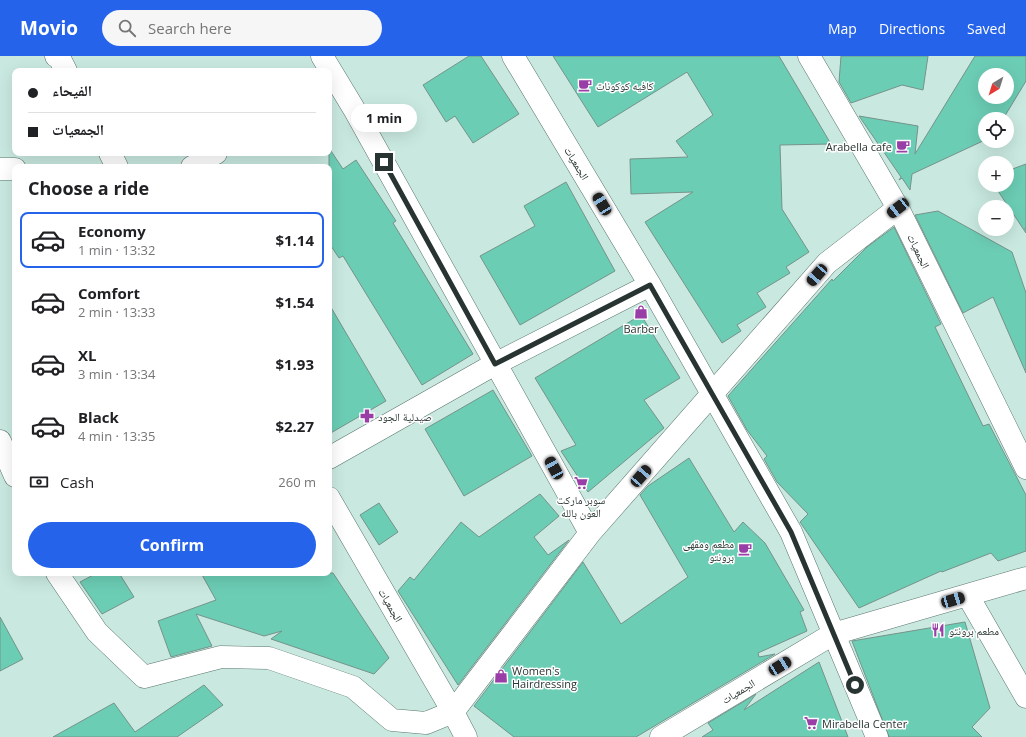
<!DOCTYPE html>
<meta charset="utf-8">
<style>
body{margin:0;font-family:"Open Sans","Noto Naskh Arabic",sans-serif;background:#f6f6f6;color:#202124;height:100vh;display:flex;flex-direction:column;font-size:15px;white-space:nowrap}
*{box-sizing:border-box;margin:0}
p{font-size:13px;color:#757577}
.icon{flex:none;width:22px;height:22px;fill:none;stroke:currentColor;stroke-width:2;stroke-linecap:round;stroke-linejoin:round}
.map{position:relative;flex:1;overflow:hidden}
.drawer{position:absolute;left:12px;top:108px;width:320px;height:412px;display:flex;flex-direction:column;background:#fff;border-radius:8px;box-shadow:0 4px 16px #0002}
.drawer>*{flex:none}
.guide{position:absolute;left:12px;top:12px;width:320px;height:88px;border-radius:8px;box-shadow:0 4px 16px #0002;display:grid;align-content:center;height:88px;padding:0 16px;background:#fff}
.needle{width:26px;rotate:218deg}
.buttons{position:absolute;left:978px;top:12px;display:grid;gap:8px}
.buttons a{display:grid;place-items:center;width:36px;height:36px;border-radius:50%;background:#fff;box-shadow:0 4px 16px #0002;font-size:20px}
.end{position:absolute;width:18px;height:18px;margin:-9px;border:5px solid #283431;background:#fff;box-shadow:0 0 0 2px #fff}
.from{border-radius:50%}
.bubble{position:absolute;height:28px;border-radius:14px;background:#fff;box-shadow:0 4px 16px #0002;font-size:13px;font-weight:700;line-height:28px;text-align:center}
.car{position:absolute;width:12px;height:24px;margin:-12px -6px;border-radius:5px;box-shadow:0 0 3px 1px #0007;background:linear-gradient(#222 24%,#8ab4d8 0 40%,#222 0 76%,#8ab4d8 0 86%,#222 0)}
.guide b{display:flex;align-items:center;gap:14px;height:38px;font-size:15px}
.guide b+b{border-top:1px solid #e0e0e0}
.guide i{width:10px;height:10px;background:#202124}
ul{padding:0;list-style:none}
li{display:flex;align-items:center;gap:12px;height:56px;margin:0 8px 6px;padding:0 8px;border:2px solid transparent;border-radius:8px}
li div{flex:1}
li b{display:block;font-size:15px}
li em{font-style:normal;font-weight:700}
li.on{border-color:#2563eb}
li>.icon{width:36px;height:36px;stroke-width:1.5}
h2{padding:0 16px;font-size:18px;line-height:48px}
.pay{display:flex;align-items:center;gap:10px;height:44px;padding:0 16px;font-size:15px}
.pay p{margin-inline-start:auto}
.action{display:flex;gap:8px;margin-top:auto;padding:8px 16px}
.action a{flex:1;height:46px;border-radius:24px;background:#2563eb;color:#fff;font-size:16px;font-weight:700;line-height:46px;text-align:center}
header{display:flex;align-items:center;gap:24px;box-sizing:border-box;height:56px;padding:0 20px;background:#2563eb;color:#fff}
header strong{font-size:19px}
nav{display:flex;gap:22px;margin-inline-start:auto;font-size:14px}
.search{width:280px;height:36px;background:#f6f6f6;display:flex;align-items:center;gap:10px;box-sizing:border-box;padding:0 14px;border-radius:22px;color:#757577;font-size:15px}
.map>svg:first-child{display:block}
.building{fill:#6ccdb5;stroke:#75938a;fill-rule:evenodd}
.lines{fill:none;stroke-linecap:round;stroke-linejoin:round}
.minor-casing{stroke:#59766d;stroke-width:23}
.major-casing{stroke:#59766d;stroke-width:23}
.path{stroke:#7e958e;stroke-width:2.5;stroke-dasharray:1 3;stroke-linecap:butt}
.minor{stroke:#fff;stroke-width:22}
.major{stroke:#fff;stroke-width:22}
.route{stroke:#283431;stroke-width:5}
.labels{text-anchor:middle;dominant-baseline:central;stroke-width:3;stroke-linejoin:round;paint-order:stroke}
.poi-label{font-size:11px;fill:#283431;stroke:#fff;text-anchor:start}
.street-label{font-size:11px;fill:#283431;stroke:#fff}
</style>
<header>
<strong>Movio</strong>
<div class="search"><svg class="icon" aria-label="search" viewBox="0 0 24 24"><circle cx="10" cy="10" r="6"/><path d="M15 15l6 6"/></svg>Search here</div>
<nav><a>Map</a><a>Directions</a><a>Saved</a></nav>
</header>
<div class="map">
<svg width="1026" height="681" viewBox="0 0 1026 681">
<rect width="100%" height="100%" fill="#c9e9e0"/>
<!-- building -->
<path class="building" d="M469 0H481L519 58 473 87 455 60 446 66 423 29Z
M553 0H779L831 88 780 89 782 153 809 196 786 211 790 217 757 237 766 251 737 269 741 275 722 287 645 166 693 136 631 138 630 103 688 101 676 85 713 59 687 16 598 71Z
M841 0H928L923 34 902 29 851 47 839 26Z
M975 0H1026V25L1003 63H985V84L912 118 910 134 902 122 899 124 901 121 859 60 918 70 915 98ZM985 19H1007V41H985Z
M329 92 343 113 356 104 396 165 393 167 473 298 422 329 343 200 339 202 329 187Z
M1026 108V177L994 129H1007V115Z
M566 126 615 215 520 269 480 200 535 170 524 150Z
M938 155 1012 196 1026 237V317L993 241 963 257 915 159Z
M894 171 941 268 935 271 983 370 989 368 1026 439V495L998 505 991 497 942 516 941 515 859 552 800 466 808 458 777 426 764 403 767 400 747 374 728 340 832 223 833 225 867 191Z
M329 248 386 345 329 378Z
M641 259 680 322 644 344 664 372 588 436 561 395 576 389 535 322Z
M493 334 532 400 464 440 425 373Z
M689 402 734 476 743 466 765 487 804 554 800 556 807 575 758 597 759 601 775 598 636 681H514L474 650 583 506 621 568 688 521 640 439 648 430Z
M540 438 559 460 534 481 548 499 569 484 458 629 398 535 410 521 414 524 461 466 479 481Z
M379 447 398 476 379 489 360 459Z
M97 517H119L134 541 102 558 80 526Z
M201 517H333L389 602 374 618 271 583 282 575 264 580 196 558 212 590 171 601 158 565 216 544Z
M0 561 23 603 0 615Z
M965 566 990 652 972 671 982 681H889L852 585Z
M819 606 848 681H702L713 674 708 667 756 638 744 654Z
M204 629 223 649 177 681H53L114 647 135 676Z"/>
<g class="lines">
<!-- minor casing -->
<g class="minor-casing">
<path id="minor" d="M56 0 59 1 66 15
M322 0 354 53 590 477 827 207 898 152
M513 0 650 229 791 476 877 681
M809 0 898 152 1026 412
M110 97 117 111
M192 111 216 97
M0 113H15
M0 385 15 420
M329 402 495 308 650 229
M329 442 453 656 466 681
M57 517 97 576 144 621 221 601 269 602 353 631 392 664 426 667 453 656 590 477
M968 540 1026 641"/>
</g>
<!-- major casing -->
<g class="major-casing">
<path id="major" d="M661 681 833 578 1026 522"/>
</g>
<!-- path -->
<path class="path" d="M1025 172 1026 173"/>
<!-- minor -->
<use href="#minor" class="minor"/>
<!-- major -->
<use href="#major" class="major"/>
</g>
<g class="lines">
<!-- route -->
<path class="route" d="M384 106 495 308 650 229 791 476 855 629"/>
</g>
<!-- icons -->
<defs>
<g id="cafe-bare" transform="scale(1.08)"><path d="M-5.5-4.5H6V0H3Q3 3.5 0 3.5H-2.5Q-5.5 3.5-5.5 0ZM3-3.2v2h1.7v-2ZM-6 4.5H4V6H-6Z" fill="#9a3ea7" stroke="#fff" stroke-width="2.5" paint-order="stroke"/></g>
<g id="shop-bare" transform="scale(1.08)"><path d="M-5-2.5h2.3a2.7 3.5 0 0 1 5.4 0H5L5.5 6h-11ZM-1.5-2.5h3a1.5 2.3 0 0 0-3 0Z" fill="#9a3ea7" stroke="#fff" stroke-width="2.5" paint-order="stroke"/></g>
<g id="pharmacy-bare" transform="scale(1.08)"><path d="M-2-6h4v4h4v4h-4v4h-4v-4h-4v-4h4Z" fill="#9a3ea7" stroke="#fff" stroke-width="2.5" paint-order="stroke"/></g>
<g id="supermarket-bare" transform="scale(1.08)"><path d="M-6-5.5h2.5l.6 2H6L4.5 2H-2.5L-4.4-4H-6ZM-1.5 3.2a1.3 1.3 0 1 0 .1 0ZM3 3.2a1.3 1.3 0 1 0 .1 0Z" fill="#9a3ea7" stroke="#fff" stroke-width="2.5" paint-order="stroke"/></g>
<g id="restaurant-bare" transform="scale(1.08)"><path d="M-5-6h1v4h1v-4h1v4h1v-4h1v5L-1.5 .5V6h-2V.5L-5-1ZM5-6V6H3V1.5H1.5Q1.5-4 5-6Z" fill="#9a3ea7" stroke="#fff" stroke-width="2.5" paint-order="stroke"/></g>
</defs>
<g fill-rule="evenodd">
<use href="#cafe-bare" x="585" y="29"/>
<use href="#cafe-bare" x="903" y="90"/>
<use href="#shop-bare" x="641" y="256"/>
<use href="#pharmacy-bare" x="367" y="360"/>
<use href="#supermarket-bare" x="581" y="427"/>
<use href="#cafe-bare" x="745" y="493"/>
<use href="#restaurant-bare" x="938" y="574"/>
<use href="#shop-bare" x="501" y="620"/>
<use href="#supermarket-bare" x="811" y="667"/>
</g>
<g class="labels">
<!-- poi labels -->
<g class="poi-label">
<text x="596" y="29">كافيه كوكونات</text>
<text x="892" y="90" text-anchor="end">Arabella cafe</text>
<text x="641" y="272" text-anchor="middle">Barber</text>
<text x="378" y="360">صيدلية الجود</text>
<text x="581" y="443" text-anchor="middle">سوبر ماركت<tspan x="581" dy="13">العون بالله</tspan></text>
<text x="734" y="487" text-anchor="end">مطعم ومقهى<tspan x="734" dy="13">برونتو</tspan></text>
<text x="949" y="574">مطعم برونتو</text>
<text x="512" y="614">Women's<tspan x="512" dy="13">Hairdressing</tspan></text>
<text x="822" y="667">Mirabella Center</text>
</g>
<!-- street labels -->
<g class="street-label">
<text transform="translate(577 107) rotate(59)">الجمعيات</text>
<text transform="translate(919 195) rotate(64)">الجمعيات</text>
<text transform="translate(391 549) rotate(60)">الجمعيات</text>
<text transform="translate(738 635) rotate(-31)">الجمعيات</text>
</g>
</g>
</svg>
<div class="buttons">
<a><svg class="needle" viewBox="-14 -14 28 28"><path d="M0-13l5 13h-10z" fill="#e53935"/><path d="M0 13l5-13h-10z" fill="#757577"/></svg></a>
<a><svg class="icon" aria-label="locate" viewBox="0 0 24 24"><circle cx="12" cy="12" r="6"/><path d="M12 2v4M12 18v4M2 12h4M18 12h4"/></svg></a>
<a>+</a>
<a>−</a>
</div>
<i class="end from" style="left:855px;top:629px"></i>
<i class="end" style="left:384px;top:106px"></i>
<div class="bubble" style="left:351px;top:48px;width:66px">1 min</div>
<i class="car" style="left:602px;top:148px;rotate:329deg"></i>
<i class="car" style="left:898px;top:152px;rotate:232deg"></i>
<i class="car" style="left:817px;top:219px;rotate:221deg"></i>
<i class="car" style="left:554px;top:412px;rotate:331deg"></i>
<i class="car" style="left:641px;top:420px;rotate:41deg"></i>
<i class="car" style="left:953px;top:544px;rotate:74deg"></i>
<i class="car" style="left:780px;top:610px;rotate:59deg"></i>
<div class="guide">
<b><i class="from"></i>الفيحاء</b>
<b><i></i>الجمعيات</b>
</div>
<section class="drawer">
<h2>Choose a ride</h2>
<ul>
<li class="on"><svg class="icon" aria-label="car" viewBox="0 0 24 24"><path d="M5 17H2v-5l4-1 3-4h7l3 4 3 1v5h-3M9 17h6M6 11h13"/><circle cx="7" cy="17" r="2"/><circle cx="17" cy="17" r="2"/></svg><div><b>Economy</b><p>1 min · 13:32</p></div><em>$1.14</em></li>
<li><svg class="icon" aria-label="car" viewBox="0 0 24 24"><path d="M5 17H2v-5l4-1 3-4h7l3 4 3 1v5h-3M9 17h6M6 11h13"/><circle cx="7" cy="17" r="2"/><circle cx="17" cy="17" r="2"/></svg><div><b>Comfort</b><p>2 min · 13:33</p></div><em>$1.54</em></li>
<li><svg class="icon" aria-label="car" viewBox="0 0 24 24"><path d="M5 17H2v-5l4-1 3-4h7l3 4 3 1v5h-3M9 17h6M6 11h13"/><circle cx="7" cy="17" r="2"/><circle cx="17" cy="17" r="2"/></svg><div><b>XL</b><p>3 min · 13:34</p></div><em>$1.93</em></li>
<li><svg class="icon" aria-label="car" viewBox="0 0 24 24"><path d="M5 17H2v-5l4-1 3-4h7l3 4 3 1v5h-3M9 17h6M6 11h13"/><circle cx="7" cy="17" r="2"/><circle cx="17" cy="17" r="2"/></svg><div><b>Black</b><p>4 min · 13:35</p></div><em>$2.27</em></li>
</ul>
<div class="pay"><svg class="icon" aria-label="cash" viewBox="0 0 24 24"><path d="M3 7h18v10H3z"/><circle cx="12" cy="12" r="2"/></svg>Cash<p>260 m</p></div>
<div class="action"><a>Confirm</a></div>
</section>
</div>
